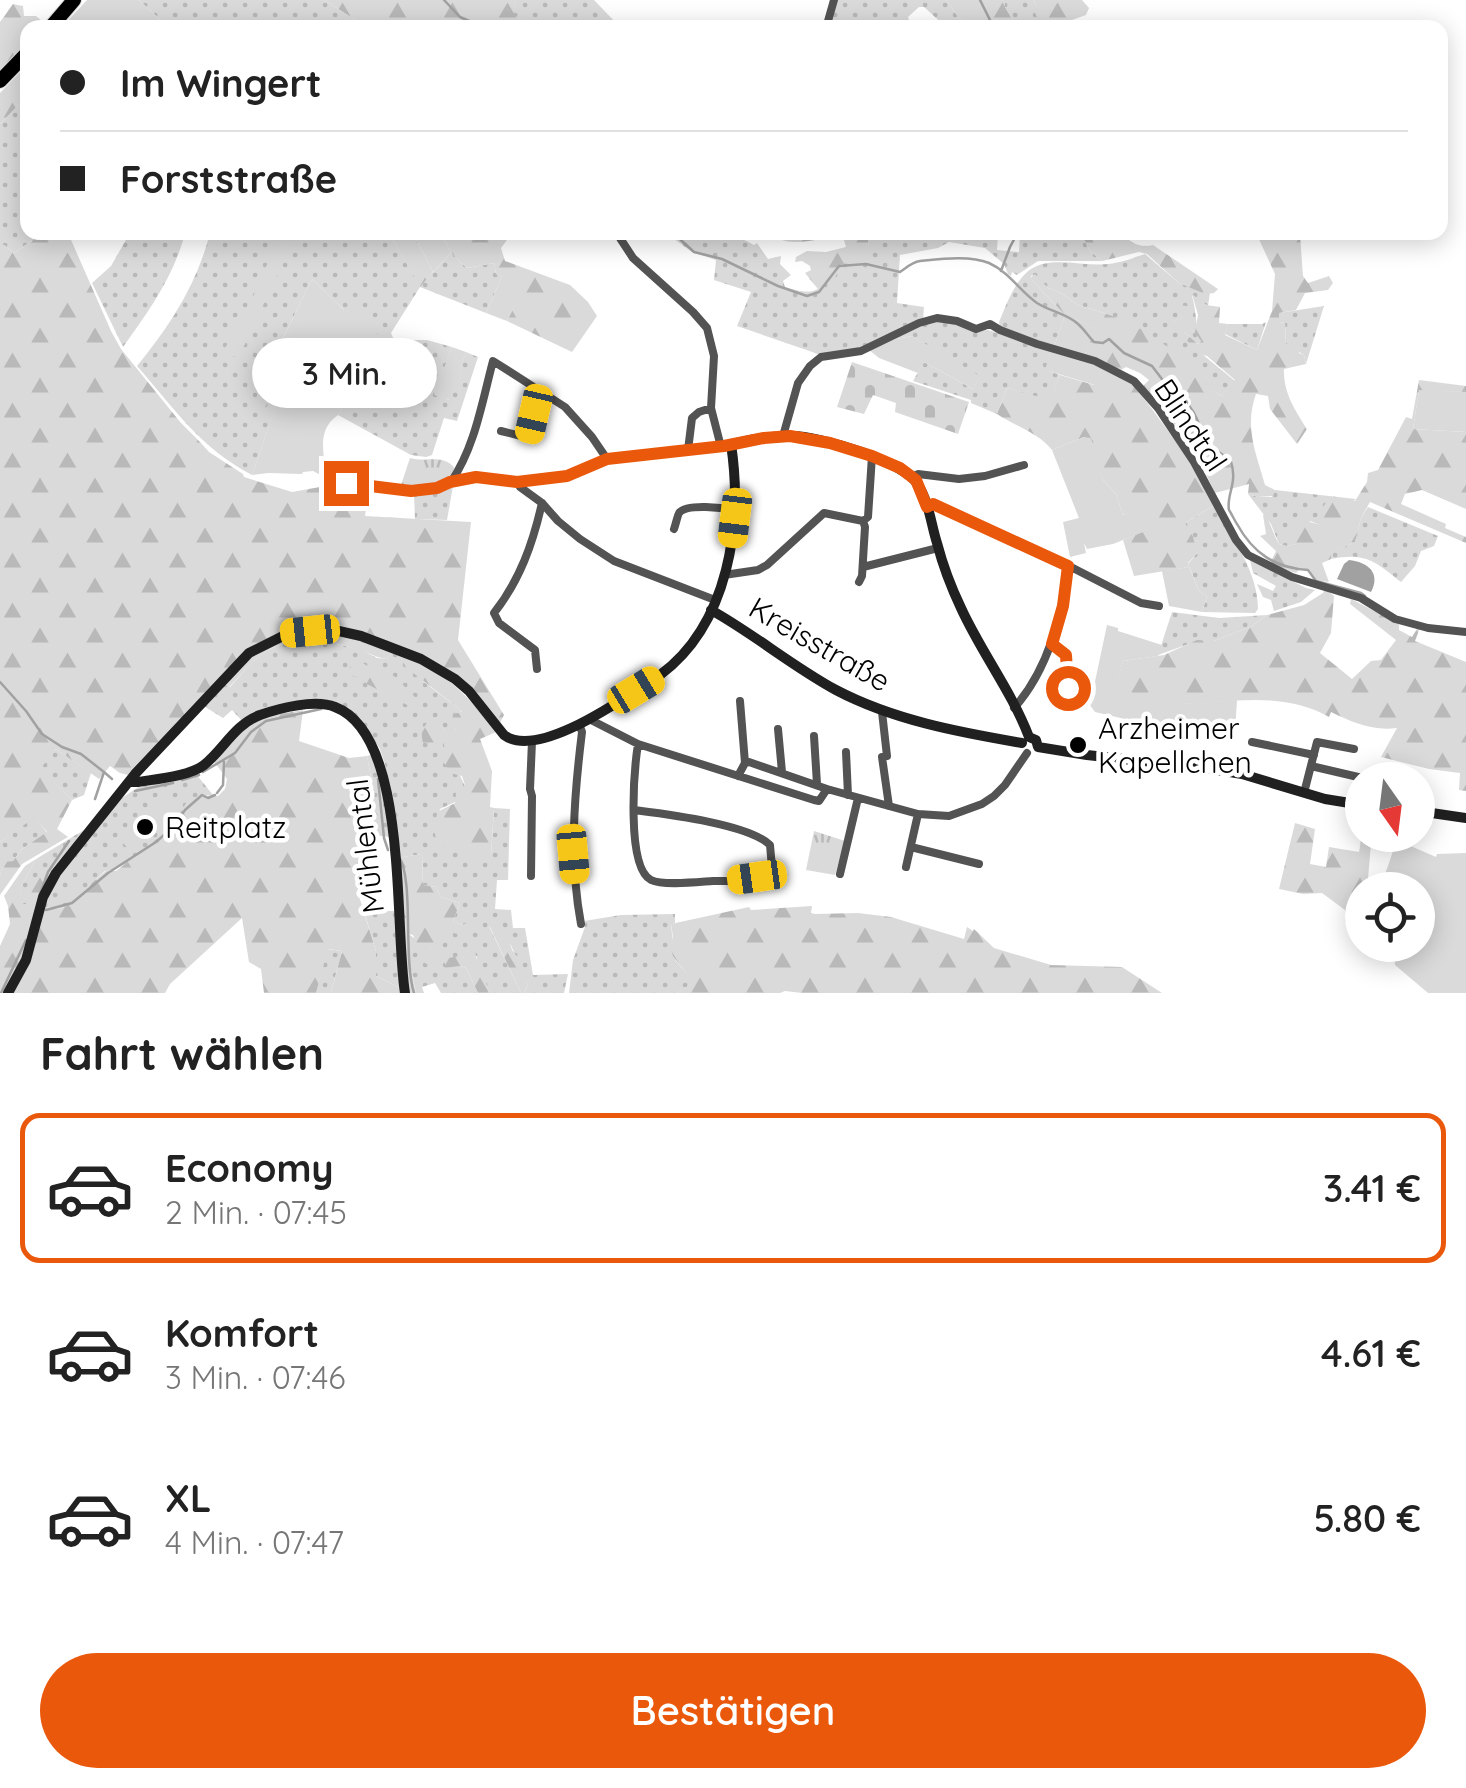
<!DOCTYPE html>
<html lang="de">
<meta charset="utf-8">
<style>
body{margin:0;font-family:Quicksand,sans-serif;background:#f2f2f2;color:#222;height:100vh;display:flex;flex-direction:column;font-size:38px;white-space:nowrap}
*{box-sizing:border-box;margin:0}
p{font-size:32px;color:#767676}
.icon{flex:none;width:55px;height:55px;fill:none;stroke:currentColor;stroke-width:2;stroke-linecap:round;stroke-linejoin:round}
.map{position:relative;height:993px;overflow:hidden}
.panel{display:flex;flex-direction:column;background:#fff;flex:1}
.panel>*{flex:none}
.banner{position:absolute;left:20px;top:20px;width:1428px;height:220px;border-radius:20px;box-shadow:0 5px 25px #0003;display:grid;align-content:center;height:220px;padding:0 40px;background:#fff}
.needle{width:65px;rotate:166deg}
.fabs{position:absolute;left:1345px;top:762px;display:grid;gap:20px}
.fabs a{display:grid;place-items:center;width:90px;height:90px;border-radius:50%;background:#fff;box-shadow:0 5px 25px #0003;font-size:50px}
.end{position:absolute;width:45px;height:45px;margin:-22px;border:12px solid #ea580c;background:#fff;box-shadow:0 0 0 5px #fff}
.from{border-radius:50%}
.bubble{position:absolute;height:70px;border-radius:35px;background:#fff;box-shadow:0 5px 25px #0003;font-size:32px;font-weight:600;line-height:70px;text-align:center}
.car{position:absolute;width:30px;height:60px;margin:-30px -15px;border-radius:12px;box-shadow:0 0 8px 2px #0007;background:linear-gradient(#f5c518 24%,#345 0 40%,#f5c518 0 76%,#345 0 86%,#f5c518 0)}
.banner b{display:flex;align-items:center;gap:35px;height:95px;font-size:38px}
.banner b+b{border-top:2px solid #e0e0e0}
.banner i{width:25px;height:25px;background:#222}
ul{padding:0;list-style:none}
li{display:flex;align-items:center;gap:30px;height:150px;margin:0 20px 15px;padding:0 20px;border:5px solid transparent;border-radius:20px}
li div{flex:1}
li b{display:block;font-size:38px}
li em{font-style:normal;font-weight:600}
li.on{border-color:#ea580c}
li>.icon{width:90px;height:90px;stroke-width:1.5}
h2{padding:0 40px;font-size:45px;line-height:120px}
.action{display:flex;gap:20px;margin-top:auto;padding:20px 40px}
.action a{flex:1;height:115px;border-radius:60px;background:#ea580c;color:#fff;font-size:40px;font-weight:600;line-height:115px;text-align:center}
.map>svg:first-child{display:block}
.grass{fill:url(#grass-dots)}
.forest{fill:url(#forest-firs)}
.cemetery{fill:url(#cemetery-stones)}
.park{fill:url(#park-tufts)}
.garden{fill:#dadada}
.water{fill:url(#water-ripples)}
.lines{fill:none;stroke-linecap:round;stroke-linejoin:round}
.stream{stroke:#a1a1a1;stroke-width:2.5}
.highway-casing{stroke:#dbdbdb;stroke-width:16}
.street{stroke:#535353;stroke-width:8}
.secondary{stroke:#202020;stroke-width:10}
.highway{stroke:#000;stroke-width:14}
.route{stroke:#ea580c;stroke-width:12}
.poi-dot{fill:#000;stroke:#fff;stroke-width:4}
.labels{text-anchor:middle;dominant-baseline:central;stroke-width:9;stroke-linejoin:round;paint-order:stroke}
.street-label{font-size:30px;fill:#000;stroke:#fff}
.poi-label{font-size:30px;fill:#000;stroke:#fff;text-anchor:start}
</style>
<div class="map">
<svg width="1466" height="993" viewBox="0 0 1466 993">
<defs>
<pattern id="grass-dots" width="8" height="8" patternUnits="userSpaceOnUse" patternTransform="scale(2.5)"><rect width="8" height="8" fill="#dadada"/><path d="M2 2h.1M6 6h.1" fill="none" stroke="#b9b9b9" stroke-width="1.8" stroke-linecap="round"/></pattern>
<pattern id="forest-firs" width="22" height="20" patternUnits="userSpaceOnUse" patternTransform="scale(2.5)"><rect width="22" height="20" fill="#dadada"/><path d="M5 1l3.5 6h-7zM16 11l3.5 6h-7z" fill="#b9b9b9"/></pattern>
<pattern id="cemetery-stones" width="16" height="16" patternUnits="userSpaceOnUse" patternTransform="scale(2.5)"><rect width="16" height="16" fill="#dadada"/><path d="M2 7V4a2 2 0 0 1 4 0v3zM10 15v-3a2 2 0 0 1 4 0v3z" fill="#b9b9b9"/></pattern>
<pattern id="park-tufts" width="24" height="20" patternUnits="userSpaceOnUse" patternTransform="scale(2.5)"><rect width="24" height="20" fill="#dadada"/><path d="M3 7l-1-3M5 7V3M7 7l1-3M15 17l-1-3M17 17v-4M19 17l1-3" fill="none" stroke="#b9b9b9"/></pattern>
<pattern id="water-ripples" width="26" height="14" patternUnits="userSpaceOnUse" patternTransform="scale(2.5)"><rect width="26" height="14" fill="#a1a1a1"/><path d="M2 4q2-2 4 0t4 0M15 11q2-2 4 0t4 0" fill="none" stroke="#898989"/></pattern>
</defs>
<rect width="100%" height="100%" fill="#fff"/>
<!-- grass -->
<path class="grass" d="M139 0H324L367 27H168Z
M515 0H594L620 27H519L521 20 513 15Z
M836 0H946L959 18 970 25 968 27H946L924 7H919L908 17 911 27 829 28Z
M1005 0H1033L1037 6V11L1058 27H1017L1005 7Z
M27 96 28 232 43 233 14 253 4 245H0V124Z
M130 233H185C174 276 149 311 123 347L92 283 111 266Z
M210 233H389L420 286 451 253 467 268 494 263 496 274 502 276 486 313 420 287 391 333 394 340H427L452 347 435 394 449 400 466 352 478 357 457 421 444 418 432 455 426 457 411 455 338 415 383 343 353 304 345 311 312 279 268 369 279 372 286 377 252 475C199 447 175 409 137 366 170 326 197 284 210 233Z
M666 233C696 233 727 229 754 245L757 243 768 259 781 256 780 264 791 275 783 281 785 287C820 298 819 289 840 263L870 261 868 240 877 233H998L997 250 1019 252 1020 233H1081L1090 251 1102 261H1038L1017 275 1012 272 1011 276 1008 274 1004 264 985 248 949 242 938 248 900 255 897 303 924 307 923 320 861 349 821 355 737 326 751 292 714 280 716 260 692 252Z
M1145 254 1179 283 1210 293 1208 306 1192 296C1197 313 1195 326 1201 341L1198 344 1184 332V316L1174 322 1202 354 1235 381 1221 396 1110 315 1078 305 1061 293 1048 288 1032 275 1030 278 1065 315 1054 347 1000 326 999 322C1006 306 1012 287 1025 274 1045 253 1081 267 1108 264 1120 263 1133 258 1145 254Z
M1324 306 1306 364 1304 355 1286 344 1285 323 1279 322V313Z
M939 320 956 324 970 331 988 330 1051 350 1046 370 1060 375 1050 401 1007 388 997 414 971 403V400L913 381 924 362 973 389 979 377 912 336 886 341 911 329Z
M1266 322 1257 350 1225 334 1228 324H1262Z
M453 486 447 520 415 519 414 494 440 491Z
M1275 490 1356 499 1323 526 1310 521 1297 544 1286 546 1279 544 1271 524 1248 494 1258 497H1272Z
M1213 506C1232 536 1258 572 1258 609L1255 613 1202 612 1207 596 1199 591 1188 564 1197 553 1185 523Z
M1368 507 1438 536 1434 546 1421 551 1415 566 1401 582C1375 561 1365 552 1331 559L1330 553 1355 542 1361 518Z
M1250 560 1306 588 1315 590 1301 602 1274 611 1271 600 1263 597 1257 584 1273 591 1276 586 1253 573Z
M1172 612 1219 618 1267 615 1250 627 1214 641H1197L1158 655Z
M321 641 360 649 377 658 387 659 392 652 405 657 424 682 462 711 454 714 456 732 449 737 441 726 430 743 432 747 443 740 465 786 455 802 440 809 435 834 491 855 494 808 510 809 508 880H497L495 909 511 910 513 928H525L533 975 568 974 564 993H524L528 985 510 943 489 926 521 993H490L476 962 477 956 465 957 445 967 460 966 466 968 478 993H441L435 983 422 987 424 993H416L410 966 408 934 427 946V950L436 948 452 933H457L462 925 453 921 460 903 441 897 436 887 423 885 422 854 397 858 385 764 380 749 360 720 339 704 327 701 242 721 232 710 223 718 202 705 224 684 230 687C242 674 255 656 272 648 286 641 306 642 321 641Z
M56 749 91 773 84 795 72 800 40 768Z
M374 754 381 775 390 837 366 834 373 789 367 756Z
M196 774 213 795C208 796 202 795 197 797 184 802 179 818 172 827 160 841 122 871 105 871L62 909 43 907 60 871 119 800 140 786Z
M35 816 47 833 22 849 13 861 4 863 0 875V842Z
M84 830 66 856 37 880 26 905 19 904 21 887 36 859Z
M364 911H396L402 989 376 976V951Z
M675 914V923L671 925 675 960 695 982 677 993H569L573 960 585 927 584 921 621 915Z
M327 949 342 951 331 993H316Z"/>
<!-- forest -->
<path class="forest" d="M324 0H515L514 15 521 20 519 27H367Z
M946 0H1005V7L1017 27H968L969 25 959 18Z
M1033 0H1082L1089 8 1086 15 1072 20 1075 27H1058L1051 22 1037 17 1035 13 1037 6Z
M13 4 23 6 24 16H36L48 26 28 28 27 49 0 78V22Z
M27 65V96L0 124V93Z
M43 233H68L111 331 121 349 181 423 199 441 209 452 243 474 244 477 292 492 331 485 369 488 365 516 471 522 458 640 504 715 499 725 474 691 377 637 332 623 310 624 288 629 246 651 128 775 120 773 110 766 99 779 56 749 41 768 72 800 57 829 68 837 22 864 0 895V875L4 862 13 861 22 849 47 832 35 817 0 842V245H4L14 253Z
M389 233H413L433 272 420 287Z
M441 233H512L501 248 505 261 570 285 588 302 597 316 572 352 507 321 524 286 496 274 494 263 467 268 451 253Z
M776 233 786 236 809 233H877L868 240 871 261 841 264 835 278 818 289 805 273 811 270 810 266 802 261 795 262 796 257 807 251 826 252 846 247 844 240 836 235C816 240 790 248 772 235Z
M1081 233H1122C1130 243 1140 248 1153 245L1218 289 1214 293 1205 294 1179 283 1147 254 1139 252 1102 261 1090 251Z
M1258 233H1272L1278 239 1283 237H1297L1300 234 1303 276 1308 283 1329 276 1333 283 1328 290 1305 293 1296 310 1279 313V322L1285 323 1286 344H1297L1299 353 1304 355 1306 364 1284 369C1283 392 1295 410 1307 429L1297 444 1270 409 1268 396 1256 394C1244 427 1256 453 1265 485L1275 490 1273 496 1258 497 1248 494 1249 484 1215 493C1198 453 1171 419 1143 386L1149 380 1140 373 1126 367 1121 370 1084 356 1095 328 1065 315 1030 278 1035 274 1048 288 1061 293 1078 305 1110 315 1145 331 1182 357 1212 389 1221 396 1235 380 1207 356 1196 353 1195 348 1167 323 1170 319 1174 322 1183 316 1176 310 1178 305 1187 306C1194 317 1191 322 1184 332L1198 344 1201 341 1195 332 1198 315 1192 294 1206 305 1220 307 1219 323 1228 324 1225 335 1257 350 1272 311 1275 274 1257 235Z
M1102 367 1132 384 1149 405 1191 462 1213 506 1185 523 1193 537 1197 553 1188 563 1189 567 1134 576 1123 540 1147 530 1141 510 1123 515 1116 494 1103 480 1095 456 1084 437 1052 450C1039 433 1015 426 997 414L1007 388 1050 400 1060 375 1094 385Z
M1419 380 1466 386V392L1419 391 1413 429 1466 432V509L1422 490 1405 494 1401 504 1446 524 1445 528 1466 537V543L1370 502 1361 518 1355 542 1331 553V559L1322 563 1329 582 1316 580 1309 569H1300L1296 573 1269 565 1276 551 1260 536 1266 534 1263 515 1265 514C1271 524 1273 534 1279 544L1286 546 1296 544C1291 534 1289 530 1297 519L1322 525 1323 507 1327 501H1355L1367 482 1368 473 1378 470 1406 417 1412 419Z
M1325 589 1334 596 1331 633 1320 653 1352 679 1371 661 1381 660 1396 640 1350 604 1351 599 1399 624V630L1412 637 1417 629 1420 628 1415 641 1466 662V791L1459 790 1460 773 1429 769 1381 757 1397 728C1372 731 1354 723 1331 712L1329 717C1284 691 1231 702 1183 704 1160 705 1135 700 1112 698L1123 661 1164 655 1197 640 1214 641 1250 627 1267 615 1304 605 1323 593Z
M331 633 349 636 392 652 387 659C376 658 368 652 357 649 331 642 296 635 270 649 254 658 242 674 229 687L224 684 251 656 290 636Z
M405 657C450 675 467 695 496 732L480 739 492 771 490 807 494 808 491 855 479 862 437 844 435 834 437 812 455 803 456 793 465 785 462 776 450 773 443 761 445 749 443 741 432 748 430 743H423C421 734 421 730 427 723L441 726 449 736 456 731 452 718 454 714 462 711 403 665Z
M358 660 377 672 394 676 419 701 413 708 367 684 363 676 354 677 349 668Z
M303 710 299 741 349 758 367 756 373 789 358 893 376 951V976L402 989 403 993H331L342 951 328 949 316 993H264L261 969 249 962 242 918 170 984 165 993H12L43 907 62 909 67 905 71 889 83 890 106 871H116L171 828 188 800 197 797 218 796 225 789 227 779 213 760 246 726 269 716Z
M1295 823 1315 829 1310 864 1326 867 1329 847 1359 852 1362 834 1371 844 1367 890H1362V913L1358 922H1345V910L1322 893 1303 894 1279 889Z
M422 854 423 885 436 887 441 897 460 903 453 921 462 925 469 922 472 927 469 936 453 933 452 937 437 948 440 958 436 965 426 964 423 959 427 947H419L413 935 409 934 410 967 416 993H409L397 858Z
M66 856 54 869 23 960 4 993H0V946L10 924 8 906 4 896 25 866 36 859 21 887 20 904H26C33 885 45 860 66 856Z
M812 906 811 913 815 914 858 913 891 917 964 939 967 927 973 931 974 929 994 948 1051 965 1122 967 1162 993H802L785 991 780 993H677L694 982 675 959 669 947 673 937 671 924 749 907 751 910Z
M495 922 513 937 510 943 512 950 519 959 528 985 524 993H521L489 925Z
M475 950 477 962 490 993H478L466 968 460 966 445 968V963L448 958 461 956 464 958 466 953Z"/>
<!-- cemetery -->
<path class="cemetery" d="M852 362 969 402 958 434 895 412 896 403 873 395 864 414 837 407Z"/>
<!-- park -->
<path class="park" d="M410 458C426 463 444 453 455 469 440 490 425 488 400 488Z
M814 831 845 841 835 875 806 870Z"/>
<!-- garden -->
<path class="garden" d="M87 0H139L168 27H62Z
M413 233H441L451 253 433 272Z
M279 234 294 239 238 359 224 350 258 287Z
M502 276 525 286 507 321 486 313Z
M312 279 344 310 353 303 384 343 338 415C315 431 325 454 326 478L313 471 303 472 302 474 268 473 252 475 286 376 279 373 265 408 254 403 268 369Z
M1065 315 1096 328 1084 356 1054 347Z
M912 336 980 376 973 389 924 362 918 373 879 358 869 350 886 341Z
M452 347 466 352 450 400 434 395Z
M1051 350 1102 367 1095 385 1045 370Z
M1419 390 1466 392V432L1413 429Z
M1084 437 1091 438 1103 480 1116 494 1123 515 1141 509 1148 530 1113 544 1087 549 1084 543 1086 553 1070 557 1063 522 1079 518 1052 450Z
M1189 567 1199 591 1207 596 1202 612 1169 606 1162 571Z
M1107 625 1118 628V631L1162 645 1158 656 1123 661 1113 698 1155 696 1154 701 1179 704 1237 700 1235 731 1205 729 1201 737 1095 712 1090 705Z
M165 796 175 808 173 818 131 852 117 836Z
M1399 837 1413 847 1436 857 1437 854 1466 853V993H1428L1395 965 1394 945H1418V890H1392L1381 883C1389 867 1391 853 1399 837Z"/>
<!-- water -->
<path class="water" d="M1349 560C1368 562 1381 573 1371 592L1337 579 1344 564Z"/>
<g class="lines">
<!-- stream -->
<path class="stream" d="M444 0 460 17 485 28
M980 0 994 28
M672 232 694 252 722 259 778 286 807 296 819 292 839 266 866 264 900 272C906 268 912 262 920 261 940 259 970 255 989 263 1009 272 1020 291 1037 303 1049 311 1068 314 1078 324 1084 329 1088 336 1094 342L1103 343 1109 339 1124 353 1152 366 1168 387 1181 394 1194 413 1208 443 1231 462C1238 483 1226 495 1229 510 1230 511 1236 523 1237 524 1253 553 1275 568 1308 570L1316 581 1361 593 1365 596
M1001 271 1010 247 1018 232
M0 682 26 711 42 734 62 747 81 754 104 772
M203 772 235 753 251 732 266 721 321 709
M378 779 384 838 388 850
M182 780 199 775
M135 791 173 783
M217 793 223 785 224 762
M95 799 104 772 112 779
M399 857C414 880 403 958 414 993
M40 894 48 872 69 841
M46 910 72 903 108 873 156 842 173 827 185 810 202 795 208 798 215 795
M1 993 26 940"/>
<!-- highway casing -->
<g class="highway-casing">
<path id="highway" d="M50 28 74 0
M0 81 28 52"/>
</g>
<!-- street -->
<path class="street" d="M826 28 834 0
M616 232 633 258 693 312 707 328 714 356 711 408 721 447
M501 431 529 438 540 390
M783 436 798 383 810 366 821 357 861 351 919 323 937 318 957 321 976 329 990 324 1000 330 1037 344 1095 361 1134 381 1158 408 1194 462 1236 540 1248 555 1292 577 1361 598 1395 619 1428 628 1466 632
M688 450 692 418 699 412 711 408
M912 477 918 474 959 479 985 476 1024 465
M333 482 411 491 437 488 451 482 480 477 517 482 567 475 607 459 731 444
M451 482C475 447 482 402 493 361L565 407 592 437 607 459
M517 482 520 487 542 503 558 521 580 539 614 561 715 600
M927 507 933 504 1069 566 1141 603 1159 606
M674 529C675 527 678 514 679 513 686 503 724 508 736 510
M863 567 938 548
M724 575 758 570 767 565 824 513 863 521 868 517 872 456
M859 582 862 576 865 527 863 521
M1051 644 1066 655 1070 695
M537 669 535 650 499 623 494 613C520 580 533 543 542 503
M740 701 745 763
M1014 708C1049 669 1061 616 1069 566
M882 712 887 756 882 757 889 806
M589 719 638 744 814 800 819 801 827 789
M579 724 582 732C574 797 569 859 581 924
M778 729 782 772
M814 736 817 784
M1252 742 1314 755
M846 752 848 795
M1311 766 1371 780
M738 776 745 763 749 762 827 789 918 814 949 816 982 804 994 796 1005 785 1027 753
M1304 793 1317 742 1354 749
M634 810C665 814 749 824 770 845L772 868C759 882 731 881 713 881 698 882 663 886 651 880 626 867 634 770 638 744
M911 847 979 864
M906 867 918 814
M840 874 858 798
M531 876 532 796 530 789 532 741"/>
<!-- secondary -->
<path class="secondary" d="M711 610C754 634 792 666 836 690 893 720 958 732 1022 743
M129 782H138C156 779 190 776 204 765 224 749 234 725 260 715 280 708 315 699 335 707 409 735 394 927 405 993
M1418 811 1466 818
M8 993 26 960 43 897 56 873 135 774 249 653 289 633 330 629 361 636 421 659 455 679 469 691 504 735C539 761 628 695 660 675 729 624 743 524 731 444 751 439 771 436 792 436 819 436 904 461 918 485 929 502 931 524 937 543 943 566 951 587 961 608 981 652 1012 692 1029 737L1036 740 1038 747 1087 755 1205 768 1242 774 1325 799 1362 805"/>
<!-- highway -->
<use href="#highway" class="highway"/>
</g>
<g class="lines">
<!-- route -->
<path class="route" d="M346 483 411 491 437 488 450 482 476 477 517 482 567 476 607 459 724 446 764 438 790 436 830 443 872 456 900 468 916 480 927 507 933 504 1068 566 1063 606 1052 644 1066 655 1068 688"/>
</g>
<!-- markers -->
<g class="poi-dot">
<circle cx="1078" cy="745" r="10"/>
<circle cx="145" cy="827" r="10"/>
</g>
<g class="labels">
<!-- street labels -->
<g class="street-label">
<text transform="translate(1191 425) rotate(56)">Blindtal</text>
<text transform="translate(820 644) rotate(30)">Kreisstraße</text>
<text transform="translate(365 846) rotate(-97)">Mühlental</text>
</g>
<!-- poi labels -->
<g class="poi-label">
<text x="1098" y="728">Arzheimer<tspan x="1098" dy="34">Kapellchen</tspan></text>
<text x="165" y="827">Reitplatz</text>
</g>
</g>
</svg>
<div class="fabs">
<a><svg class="needle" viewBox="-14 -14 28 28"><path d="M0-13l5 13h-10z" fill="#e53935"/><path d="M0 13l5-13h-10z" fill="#767676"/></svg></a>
<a><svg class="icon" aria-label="locate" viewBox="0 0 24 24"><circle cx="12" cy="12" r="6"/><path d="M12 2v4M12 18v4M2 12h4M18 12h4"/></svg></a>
</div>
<i class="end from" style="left:1068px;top:688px"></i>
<i class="end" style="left:346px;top:483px"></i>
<div class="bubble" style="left:252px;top:338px;width:185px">3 Min.</div>
<i class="car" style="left:534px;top:414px;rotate:193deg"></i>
<i class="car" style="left:735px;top:518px;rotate:187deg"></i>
<i class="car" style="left:310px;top:631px;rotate:264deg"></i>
<i class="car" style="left:636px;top:690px;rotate:59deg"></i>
<i class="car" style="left:573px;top:854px;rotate:175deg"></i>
<i class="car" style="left:757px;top:877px;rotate:262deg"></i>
<div class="banner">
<b><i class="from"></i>Im Wingert</b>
<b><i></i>Forststraße</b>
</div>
</div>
<section class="panel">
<h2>Fahrt wählen</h2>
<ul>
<li class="on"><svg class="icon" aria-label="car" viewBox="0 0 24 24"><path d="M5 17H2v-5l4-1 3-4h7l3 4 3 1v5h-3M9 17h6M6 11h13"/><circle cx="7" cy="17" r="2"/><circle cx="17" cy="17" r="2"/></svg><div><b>Economy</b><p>2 Min. · 07:45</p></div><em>3.41 €</em></li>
<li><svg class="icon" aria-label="car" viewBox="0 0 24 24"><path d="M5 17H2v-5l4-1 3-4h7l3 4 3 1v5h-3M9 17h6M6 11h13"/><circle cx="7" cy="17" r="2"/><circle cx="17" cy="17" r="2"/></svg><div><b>Komfort</b><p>3 Min. · 07:46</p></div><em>4.61 €</em></li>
<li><svg class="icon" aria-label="car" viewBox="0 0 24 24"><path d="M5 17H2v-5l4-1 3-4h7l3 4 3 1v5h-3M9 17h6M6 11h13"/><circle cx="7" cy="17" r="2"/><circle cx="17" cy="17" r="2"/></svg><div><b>XL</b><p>4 Min. · 07:47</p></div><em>5.80 €</em></li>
</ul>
<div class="action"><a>Bestätigen</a></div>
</section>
